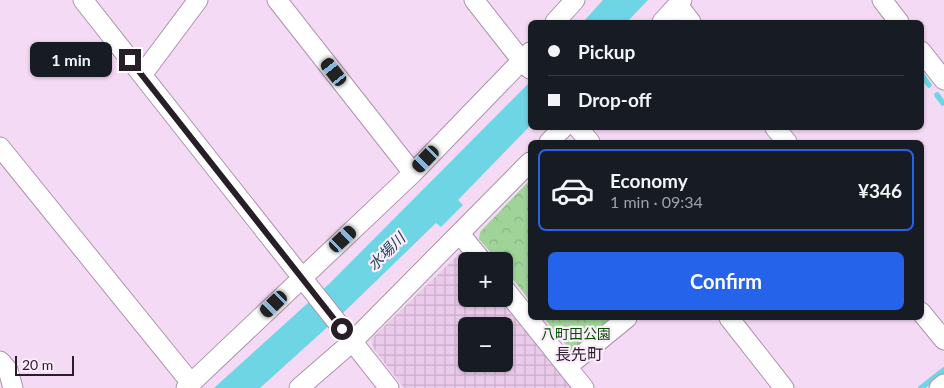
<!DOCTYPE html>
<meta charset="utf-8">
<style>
body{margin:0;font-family:Lato,"Noto Sans JP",sans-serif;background:#242831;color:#f1f3f6;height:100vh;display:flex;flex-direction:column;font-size:19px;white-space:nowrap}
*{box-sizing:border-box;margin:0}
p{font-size:16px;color:#9ea1a6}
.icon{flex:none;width:28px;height:28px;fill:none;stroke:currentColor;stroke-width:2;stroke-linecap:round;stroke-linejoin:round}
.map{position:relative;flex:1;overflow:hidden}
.details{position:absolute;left:528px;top:140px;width:396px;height:180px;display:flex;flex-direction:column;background:#171b24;border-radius:8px;box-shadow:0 1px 4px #0004}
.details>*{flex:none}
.guide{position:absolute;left:528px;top:20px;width:396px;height:110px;border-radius:8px;box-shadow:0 1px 4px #0004;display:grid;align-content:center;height:110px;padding:0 20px;background:#171b24}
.tools{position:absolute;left:458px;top:252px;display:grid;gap:10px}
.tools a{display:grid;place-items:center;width:55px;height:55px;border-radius:8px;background:#171b24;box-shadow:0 1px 4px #0004;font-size:25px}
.scale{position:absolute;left:15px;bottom:12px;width:59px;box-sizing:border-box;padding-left:5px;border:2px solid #281e28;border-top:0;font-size:14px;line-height:18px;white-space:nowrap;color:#281e28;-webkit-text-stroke:4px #fcebfc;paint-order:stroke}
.end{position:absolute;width:22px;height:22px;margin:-11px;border:6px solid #281e28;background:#fff;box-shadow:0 0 0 2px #fff}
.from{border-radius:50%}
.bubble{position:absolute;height:35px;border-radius:8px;background:#171b24;box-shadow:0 1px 4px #0004;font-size:16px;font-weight:700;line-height:35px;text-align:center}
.car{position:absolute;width:15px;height:30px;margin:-15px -8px;border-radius:6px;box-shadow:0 0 4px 1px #0007;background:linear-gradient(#222 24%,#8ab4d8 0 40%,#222 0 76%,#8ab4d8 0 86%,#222 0)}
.guide b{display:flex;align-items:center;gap:18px;height:48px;font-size:19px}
.guide b+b{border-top:1px solid #363941}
.guide i{width:12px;height:12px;background:#f1f3f6}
ul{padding:9px 0 0;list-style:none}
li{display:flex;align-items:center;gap:15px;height:82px;margin:0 10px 8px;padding:0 10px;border:2px solid transparent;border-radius:8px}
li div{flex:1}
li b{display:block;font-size:19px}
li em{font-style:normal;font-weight:700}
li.selected{border-color:#2563eb}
li>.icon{width:45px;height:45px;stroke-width:1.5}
.action{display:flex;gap:10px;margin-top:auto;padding:10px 20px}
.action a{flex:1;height:58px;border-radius:8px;background:#2563eb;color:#fff;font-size:20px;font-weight:700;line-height:58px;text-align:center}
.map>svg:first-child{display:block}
.industrial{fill:url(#industrial-grid);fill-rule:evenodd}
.park{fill:url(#park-crowns)}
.water{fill:#6ed5e5}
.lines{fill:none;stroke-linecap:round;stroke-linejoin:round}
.stream{stroke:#6ed5e5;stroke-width:5.5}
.minor-casing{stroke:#ac93ac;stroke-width:21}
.minor{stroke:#fff;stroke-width:19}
.route{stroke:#281e28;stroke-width:6}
.labels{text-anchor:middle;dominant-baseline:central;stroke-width:4.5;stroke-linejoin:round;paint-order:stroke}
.park-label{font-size:14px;fill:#045100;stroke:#fcebfc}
.water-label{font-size:15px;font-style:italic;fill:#19484f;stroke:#fcebfc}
.quarter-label{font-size:16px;fill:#281e28;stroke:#fcebfc}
</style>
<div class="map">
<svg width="944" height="388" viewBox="0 0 944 388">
<defs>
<pattern id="industrial-grid" width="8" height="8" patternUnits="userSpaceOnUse" patternTransform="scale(1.25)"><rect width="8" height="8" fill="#ebcbeb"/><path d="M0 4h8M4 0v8" fill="none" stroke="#caaeca"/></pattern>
<pattern id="park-crowns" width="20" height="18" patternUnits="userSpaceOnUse" patternTransform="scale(1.25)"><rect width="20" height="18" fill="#9fd398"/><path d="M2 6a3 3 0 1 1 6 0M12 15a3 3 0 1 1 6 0" fill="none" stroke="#89b583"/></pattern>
</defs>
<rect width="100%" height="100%" fill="#f5daf5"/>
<!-- industrial -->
<path class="industrial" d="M461 252 470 254 475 261H466V299H504L575 388H404L373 348 371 339ZM466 326H504V364H466Z"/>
<!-- park -->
<path class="park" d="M530 180V301L504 268V261H498L479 239 480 232Z
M544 318H621L579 351H571Z"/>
<!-- water -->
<path class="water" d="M603 0H648L627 22H583Z
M530 82V126L458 200 463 205 441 227 436 223 343 313 260 388H214L330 283Z"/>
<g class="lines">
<!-- stream -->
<path class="stream" d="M921 74 929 85
M937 95 943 103
M921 388 944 370"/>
<!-- minor casing -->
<g class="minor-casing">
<path id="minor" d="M83 0 389 388
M277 0 413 173
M474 0 522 61 530 69
M882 0 899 22
M678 5 691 22
M555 22 575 0
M662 22 682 0
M921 51 944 80
M142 75 198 0
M578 128 590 142
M775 128 787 142
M549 142 563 128
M0 147 191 383
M460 234 482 261
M504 288 584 388
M921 312 944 340
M729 318 784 388
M0 361 8 370 13 388
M567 367 627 318
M186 388 413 173 530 52
M299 388 352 342 530 162
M939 388 944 384"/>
</g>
<!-- minor -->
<use href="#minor" class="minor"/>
</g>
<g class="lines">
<!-- route -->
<path class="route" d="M130 60 342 329"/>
</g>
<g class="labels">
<!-- park labels -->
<g class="park-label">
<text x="576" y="333">八町田公園</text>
</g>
<!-- water labels -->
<g class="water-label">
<text transform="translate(386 251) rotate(-45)">水場川</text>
</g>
<!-- quarter labels -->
<g class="quarter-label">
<text x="579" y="353">長先町</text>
</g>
</g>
</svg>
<div class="tools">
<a>+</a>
<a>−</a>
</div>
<div class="scale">20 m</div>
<i class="end from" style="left:342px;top:329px"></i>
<i class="end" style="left:130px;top:60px"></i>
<div class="bubble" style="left:30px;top:42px;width:82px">1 min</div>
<i class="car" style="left:334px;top:72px;rotate:322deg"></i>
<i class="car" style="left:426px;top:159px;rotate:224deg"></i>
<i class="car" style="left:343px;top:239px;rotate:47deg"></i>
<i class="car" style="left:274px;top:304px;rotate:226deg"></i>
<div class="guide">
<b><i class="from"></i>Pickup</b>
<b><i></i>Drop-off</b>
</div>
<section class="details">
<ul>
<li class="selected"><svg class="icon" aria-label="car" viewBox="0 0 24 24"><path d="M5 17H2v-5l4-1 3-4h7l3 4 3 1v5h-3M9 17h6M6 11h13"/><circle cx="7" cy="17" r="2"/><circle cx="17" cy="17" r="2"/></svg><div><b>Economy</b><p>1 min · 09:34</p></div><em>¥346</em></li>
</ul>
<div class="action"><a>Confirm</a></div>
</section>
</div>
